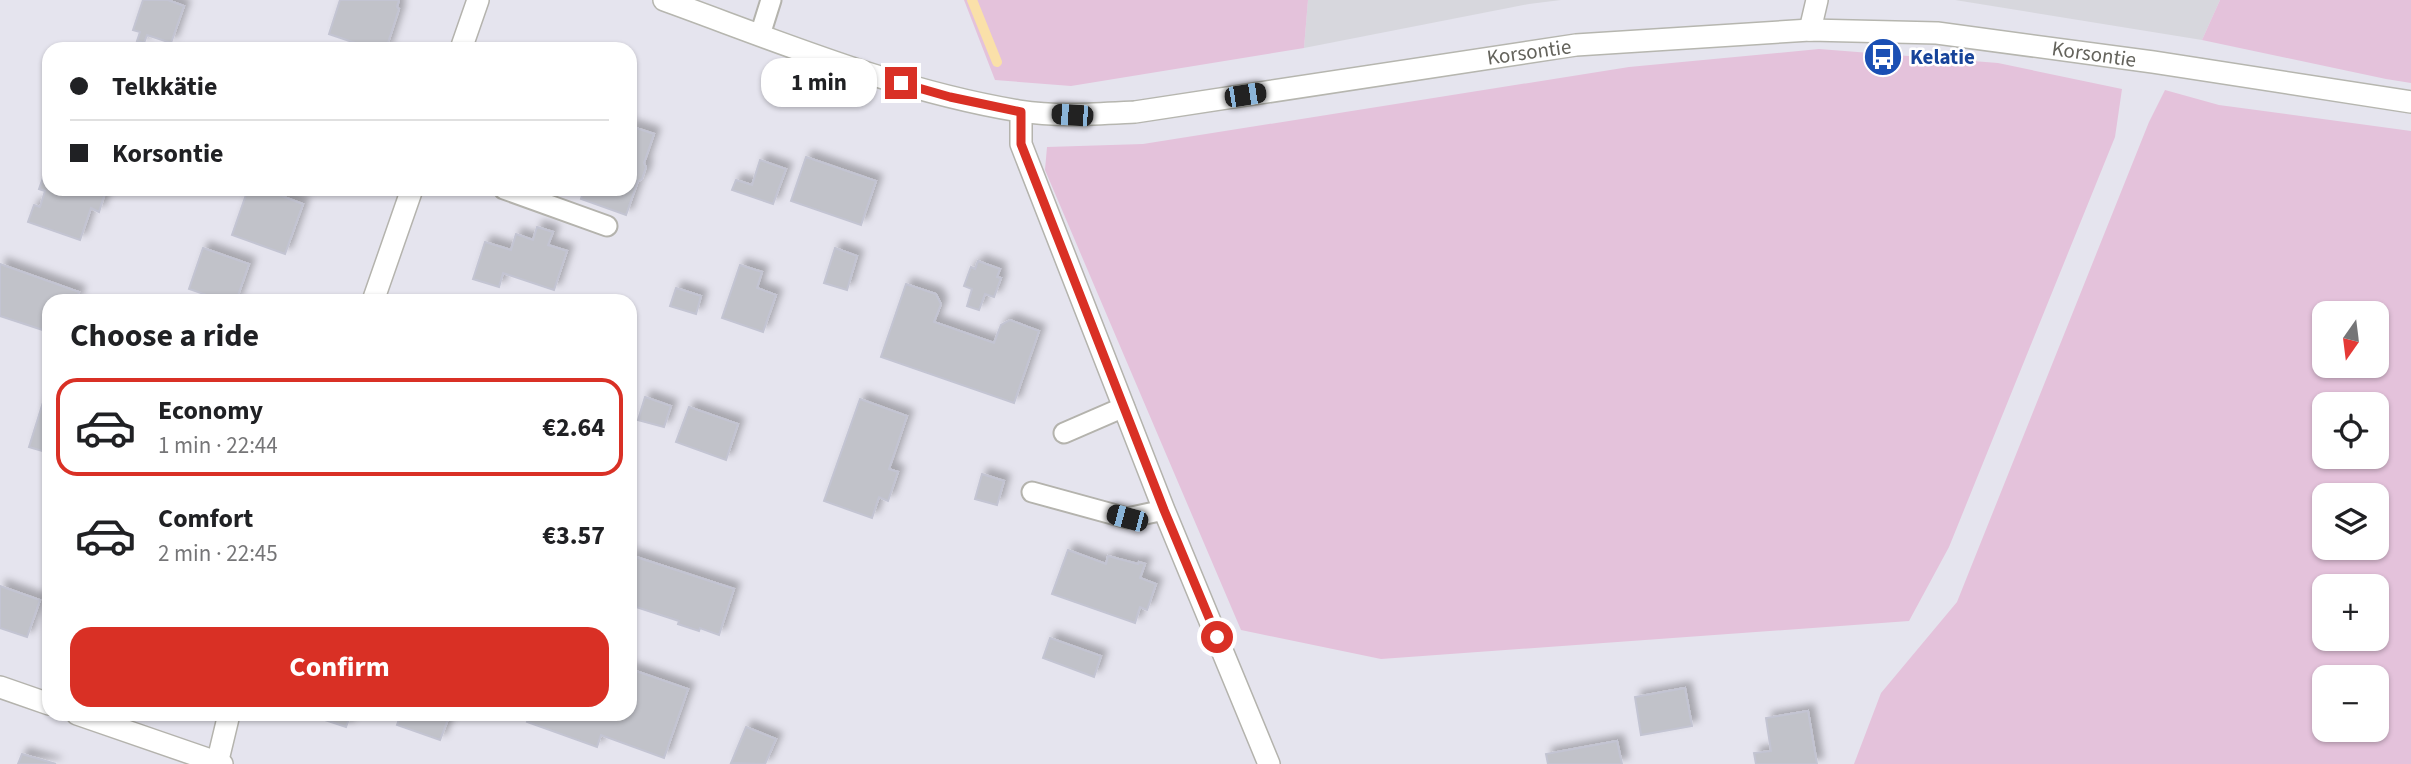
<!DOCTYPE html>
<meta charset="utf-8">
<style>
body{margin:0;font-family:"Source Sans 3",sans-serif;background:#f2f2f2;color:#202124;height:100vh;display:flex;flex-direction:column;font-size:26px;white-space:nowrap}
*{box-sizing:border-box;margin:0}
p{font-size:23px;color:#757577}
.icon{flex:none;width:38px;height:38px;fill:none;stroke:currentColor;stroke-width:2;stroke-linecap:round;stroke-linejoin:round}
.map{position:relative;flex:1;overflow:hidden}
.side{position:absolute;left:42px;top:294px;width:595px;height:427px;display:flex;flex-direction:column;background:#fff;border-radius:21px;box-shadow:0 2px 5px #0004}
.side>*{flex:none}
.guide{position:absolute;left:42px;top:42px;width:595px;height:154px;border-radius:21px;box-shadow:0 2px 5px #0004;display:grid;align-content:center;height:154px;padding:0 28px;background:#fff}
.needle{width:46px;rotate:194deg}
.fabs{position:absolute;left:2312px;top:301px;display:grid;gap:14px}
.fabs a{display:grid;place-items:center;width:77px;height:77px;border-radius:14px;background:#fff;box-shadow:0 2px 5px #0004;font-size:35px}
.end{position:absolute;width:32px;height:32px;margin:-16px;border:9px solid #d93025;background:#fff;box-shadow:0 0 0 4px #fff}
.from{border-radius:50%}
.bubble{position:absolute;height:49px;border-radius:21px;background:#fff;box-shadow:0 2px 5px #0004;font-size:23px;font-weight:700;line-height:49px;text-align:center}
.car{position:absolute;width:21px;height:42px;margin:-21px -10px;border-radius:9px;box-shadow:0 0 5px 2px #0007;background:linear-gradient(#222 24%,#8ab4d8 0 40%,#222 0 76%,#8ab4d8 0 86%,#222 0)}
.guide b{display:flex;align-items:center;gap:24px;height:66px;font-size:26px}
.guide b+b{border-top:2px solid #e0e0e0}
.guide i{width:18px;height:18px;background:#202124}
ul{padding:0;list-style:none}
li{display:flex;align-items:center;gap:21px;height:98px;margin:0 14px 10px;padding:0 14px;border:4px solid transparent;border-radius:21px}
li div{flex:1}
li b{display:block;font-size:26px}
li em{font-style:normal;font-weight:700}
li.active{border-color:#d93025}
li>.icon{width:63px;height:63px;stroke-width:1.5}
h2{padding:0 28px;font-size:32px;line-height:84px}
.cta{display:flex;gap:14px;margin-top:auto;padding:14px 28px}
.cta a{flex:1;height:80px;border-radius:21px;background:#d93025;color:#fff;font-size:28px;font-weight:700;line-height:80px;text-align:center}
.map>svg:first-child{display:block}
.industrial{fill:#d7d7dd}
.green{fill:#e4c2db;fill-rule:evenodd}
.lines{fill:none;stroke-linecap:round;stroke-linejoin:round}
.stream{stroke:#fae0a9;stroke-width:10}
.building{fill:#c1c2c9;stroke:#c3c4d2;stroke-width:2;filter:url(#shadow)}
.lane-casing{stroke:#b4b3ad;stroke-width:23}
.street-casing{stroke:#b4b3ad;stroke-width:24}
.secondary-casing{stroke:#b6b6af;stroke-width:24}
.lane{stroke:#fff;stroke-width:19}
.street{stroke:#fff;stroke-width:21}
.secondary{stroke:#fff;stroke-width:21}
.route{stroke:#d93025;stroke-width:9}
.labels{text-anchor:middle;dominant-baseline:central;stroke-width:5;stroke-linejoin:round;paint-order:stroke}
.street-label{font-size:21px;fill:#64635c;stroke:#fff}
.transit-label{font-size:21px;font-weight:bold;fill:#164399;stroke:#fff;text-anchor:start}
</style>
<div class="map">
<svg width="2411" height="764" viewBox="0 0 2411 764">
<defs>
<filter id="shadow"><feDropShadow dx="6" dy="-6" stdDeviation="3.5" flood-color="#0004"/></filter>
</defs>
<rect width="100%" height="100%" fill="#e5e4ee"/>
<!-- industrial -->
<path class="industrial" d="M1308 0H1561L1529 4 1304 48Z
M1955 0H2220L2202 40Z"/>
<!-- green -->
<path class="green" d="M964 0H1308L1304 48 1071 86 995 80Z
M2220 0H2411V83L2386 79 2202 40Z
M1819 49 1998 63 2122 89 2115 137 1949 547 1909 621 1381 659 1241 630 1045 170 1047 147 1143 144 1629 67Z
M2165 90 2219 105 2411 131V764H1854L1881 693 1957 602 2149 122ZM2324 313H2376V366H2324ZM2324 404H2376V457H2324ZM2324 495H2376V548H2324ZM2324 586H2376V639H2324ZM2324 677H2376V730H2324Z"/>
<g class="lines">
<!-- stream -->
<path class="stream" d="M972 0 997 62"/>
</g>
<!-- building -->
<path class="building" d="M143 0H168L184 6 171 43 147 35 144 43 137 41 140 32 133 30Z
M340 0H399L397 7 399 9 386 49H373L329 34Z
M630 126 654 134 644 163 646 167 642 179 638 181 626 215 581 199 584 189H630Z
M806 157 876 181 861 225 791 201Z
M760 160 786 169 773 204 732 190 736 180 752 185Z
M45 172 49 174V189H98V191L105 193 99 212 91 208 80 240 28 222 34 205 40 207 45 191 39 189Z
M248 189H263L303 204 285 254 232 235Z
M537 227 553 232 548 245 567 251 554 290 503 273 499 287 473 279 485 242 511 250 516 234 533 240Z
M203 248 249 264 236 301H224L189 289Z
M835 248 857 256 847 290 824 283Z
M978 261 1000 269 997 277 1001 278 994 297 985 294 979 310 967 306 972 289 964 286 971 267 975 269Z
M0 264 79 292 76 301H49V332L0 316Z
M740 265 762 272 757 288 776 295 763 332 722 318Z
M906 284 936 294 941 304 934 322 994 343 1001 325 1010 320 1039 331 1014 403 881 357Z
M676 288 701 296 696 314 670 306Z
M49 383V453L29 447Z
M645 397 671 406 664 427 638 420Z
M860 399 907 416 889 469 898 472 888 501 879 497 872 518 824 501Z
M689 407 738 424 726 460 676 442Z
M982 474 1004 481 997 505 975 499Z
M1068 550 1106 564 1108 556 1138 564 1139 562 1145 564 1140 578 1156 584 1147 610 1140 607 1135 623 1052 594Z
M630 555 734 589 719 635 700 628 699 631 678 624 679 621 630 605Z
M0 586 40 600 27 637 0 628Z
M1050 638 1101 656 1094 677 1043 658Z
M630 669 688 689 664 758 601 735 597 747 527 722 530 714H630Z
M1685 688 1692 726 1641 735 1635 697Z
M1808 711 1817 764H1756L1754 753 1771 751 1766 718Z
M307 714H351L346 727Z
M401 714H450L440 740 397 725Z
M746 727 776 739 765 764 731 763Z
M1617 741 1622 764H1548L1546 754Z
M22 754 56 764H18Z"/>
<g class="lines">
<!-- lane casing -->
<g class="lane-casing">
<path id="lane" d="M760 35 771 0
M504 189 607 226
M1064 433 1124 407
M1032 492 1127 518 1164 510"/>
</g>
<!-- street casing -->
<g class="street-casing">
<path id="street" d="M1810 30 1817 0
M461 49 478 0
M1021 112V144L1164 510 1269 764
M373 301 412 189
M0 687 49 704
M77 714 222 764
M217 764 229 714"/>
</g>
<!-- secondary casing -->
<g class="secondary-casing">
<path id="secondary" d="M664 0C780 42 897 91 1019 111 1057 117 1097 114 1135 112L1576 45 1810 30 1937 33 2153 62 2411 102"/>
</g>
<!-- lane -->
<use href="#lane" class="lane"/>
<!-- street -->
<use href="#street" class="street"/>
<!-- secondary -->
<use href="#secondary" class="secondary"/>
</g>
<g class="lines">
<!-- route -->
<path class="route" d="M901 83 950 97 1021 112V144L1164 510 1217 637"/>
</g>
<!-- icons -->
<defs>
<g id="bus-disc" transform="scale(2.0125)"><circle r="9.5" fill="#1a4fb4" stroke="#fff"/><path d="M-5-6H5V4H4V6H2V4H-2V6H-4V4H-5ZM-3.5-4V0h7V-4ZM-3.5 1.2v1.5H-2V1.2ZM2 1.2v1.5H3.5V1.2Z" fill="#fff"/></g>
</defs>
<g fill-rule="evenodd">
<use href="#bus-disc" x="1883" y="57"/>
</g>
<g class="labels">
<!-- street labels -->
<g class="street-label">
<text transform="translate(1529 52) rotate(-8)">Korsontie</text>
<text transform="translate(2094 54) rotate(8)">Korsontie</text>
</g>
<!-- transit labels -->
<g class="transit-label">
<text x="1910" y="57">Kelatie</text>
</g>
</g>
</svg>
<div class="fabs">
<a><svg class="needle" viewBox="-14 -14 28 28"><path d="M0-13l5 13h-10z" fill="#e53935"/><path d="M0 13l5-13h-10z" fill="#757577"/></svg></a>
<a><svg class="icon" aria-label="locate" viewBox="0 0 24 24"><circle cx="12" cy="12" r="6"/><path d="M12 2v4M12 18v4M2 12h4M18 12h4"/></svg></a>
<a><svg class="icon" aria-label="layers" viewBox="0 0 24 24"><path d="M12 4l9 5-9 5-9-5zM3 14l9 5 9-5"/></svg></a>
<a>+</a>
<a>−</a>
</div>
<i class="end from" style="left:1217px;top:637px"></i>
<i class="end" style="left:901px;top:83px"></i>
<div class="bubble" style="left:761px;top:58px;width:116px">1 min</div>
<i class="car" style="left:1245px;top:95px;rotate:81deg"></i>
<i class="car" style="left:1072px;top:115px;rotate:274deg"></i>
<i class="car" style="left:1127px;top:518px;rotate:285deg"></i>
<div class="guide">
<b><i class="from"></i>Telkkätie</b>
<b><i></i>Korsontie</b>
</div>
<section class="side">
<h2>Choose a ride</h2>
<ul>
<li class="active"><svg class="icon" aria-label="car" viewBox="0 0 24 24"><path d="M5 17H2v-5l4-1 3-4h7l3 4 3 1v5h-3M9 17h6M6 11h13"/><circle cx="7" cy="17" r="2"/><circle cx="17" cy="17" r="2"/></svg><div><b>Economy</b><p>1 min · 22:44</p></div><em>€2.64</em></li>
<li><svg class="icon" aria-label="car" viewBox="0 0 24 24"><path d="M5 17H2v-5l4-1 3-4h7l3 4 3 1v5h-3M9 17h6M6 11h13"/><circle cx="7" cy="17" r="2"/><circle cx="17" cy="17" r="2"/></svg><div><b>Comfort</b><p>2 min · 22:45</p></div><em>€3.57</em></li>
</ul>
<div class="cta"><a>Confirm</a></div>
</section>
</div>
